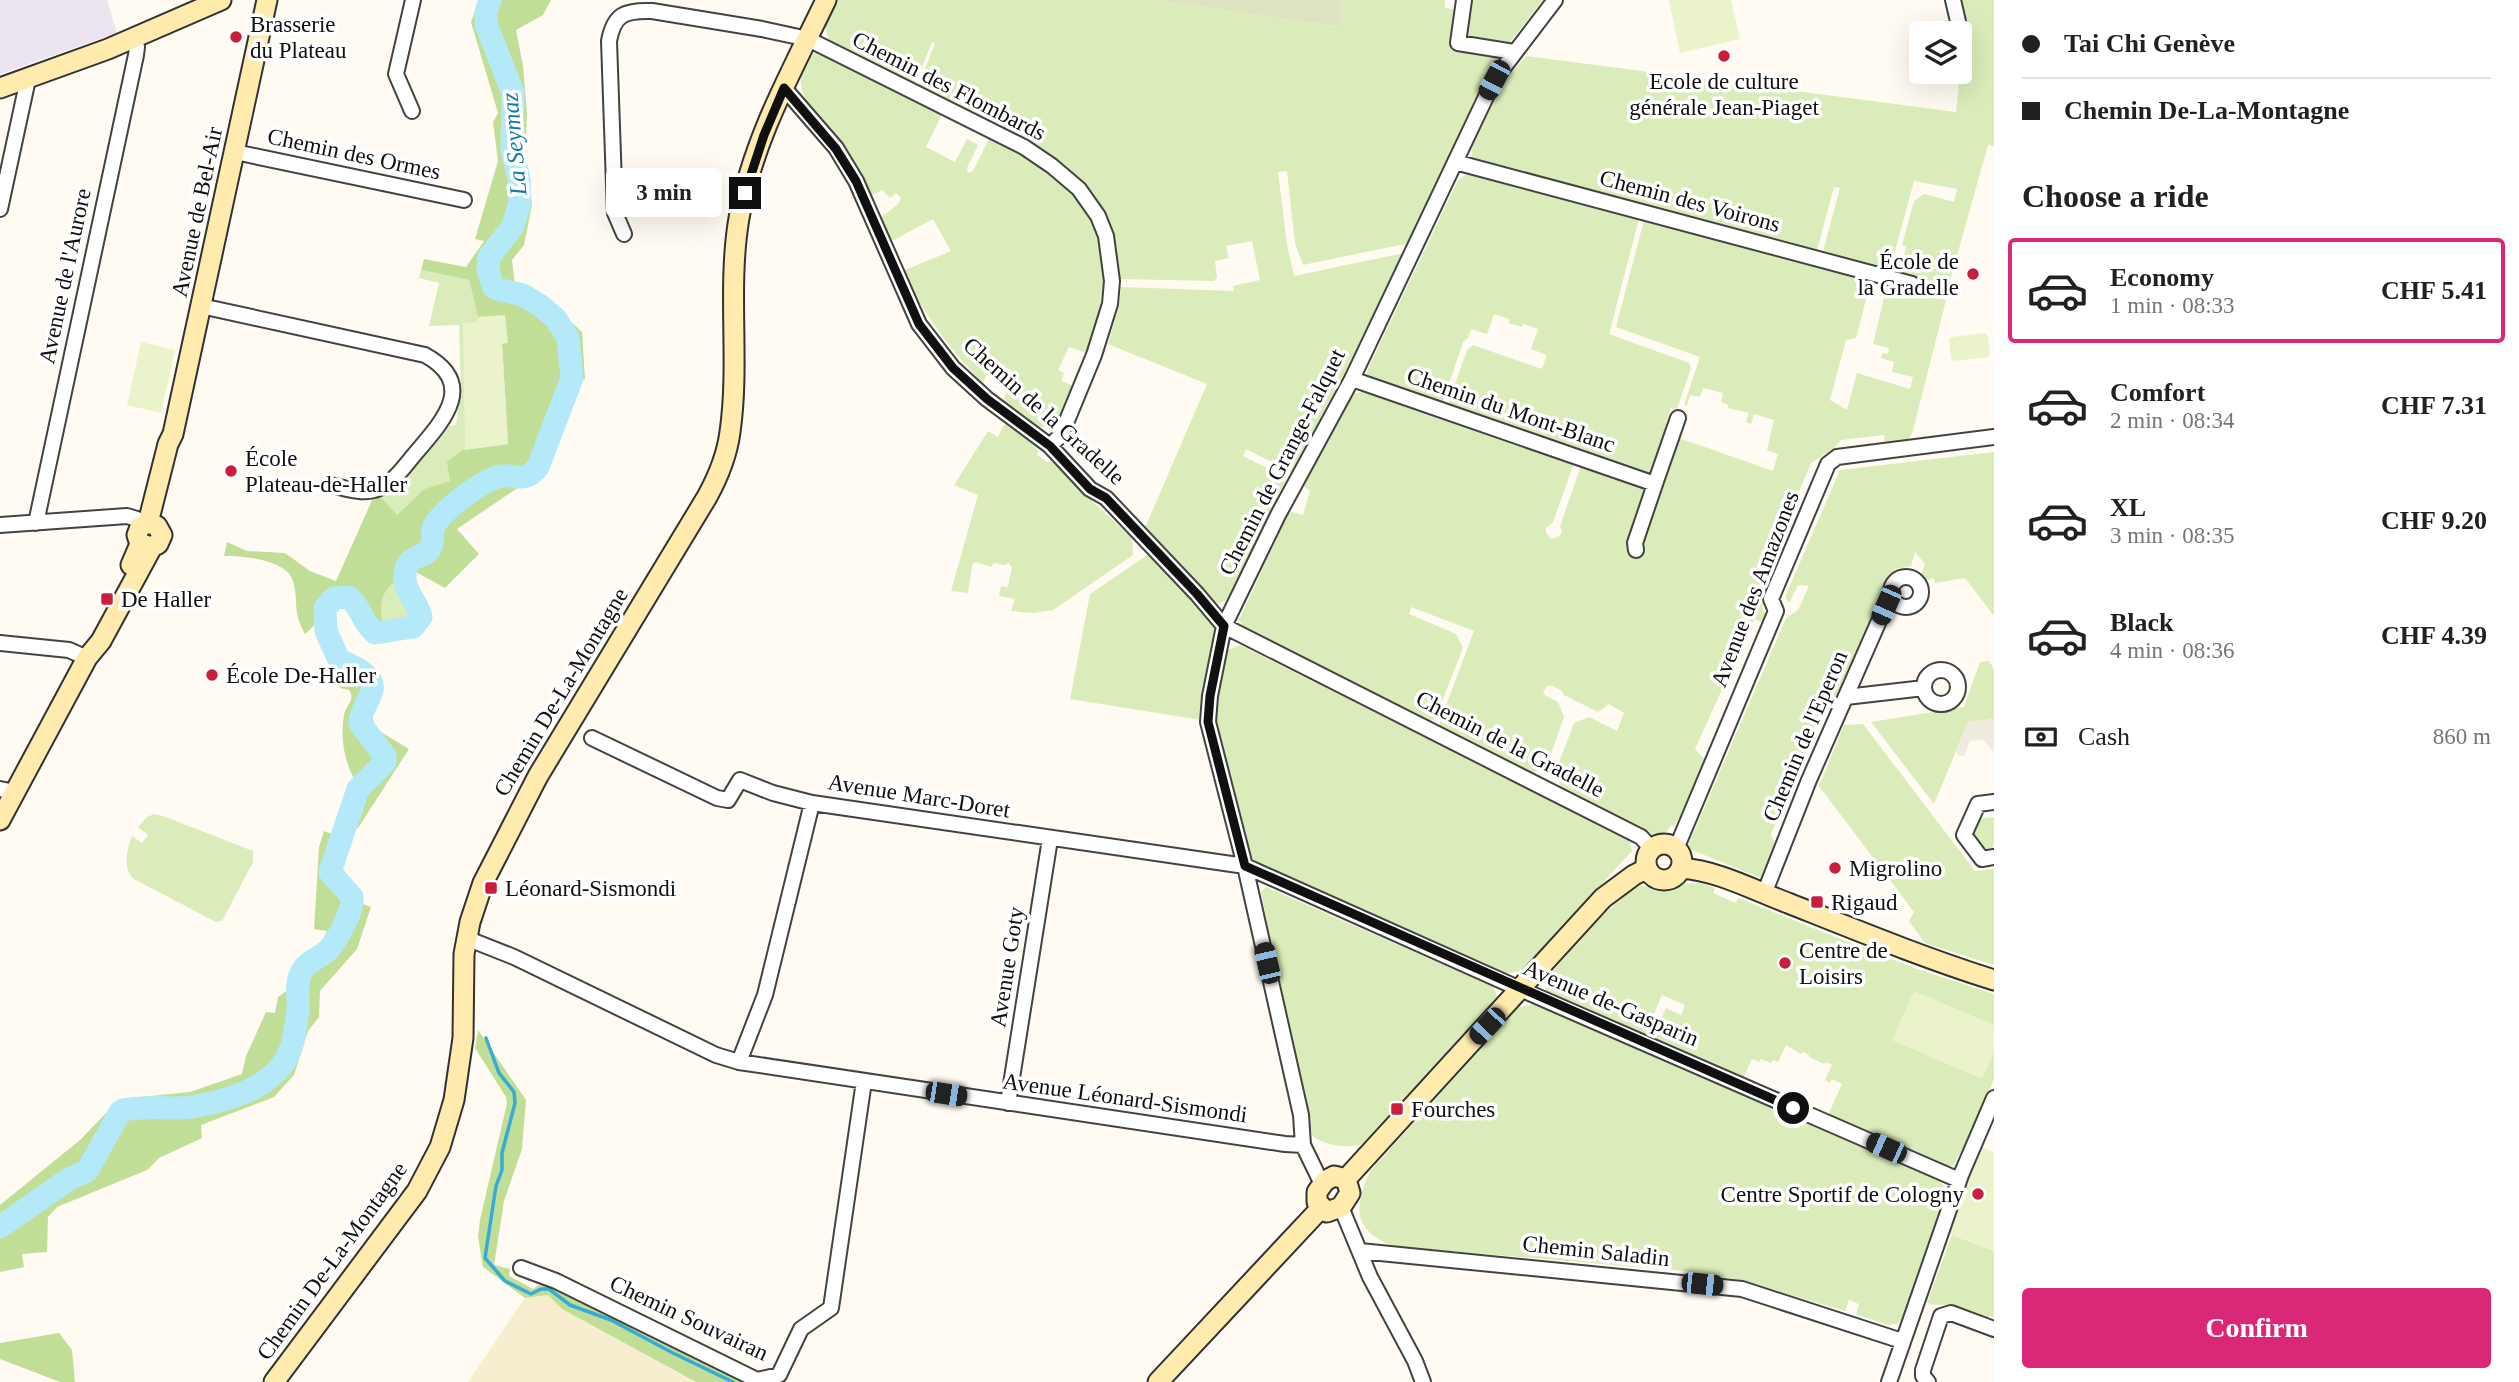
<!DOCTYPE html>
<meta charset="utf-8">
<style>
body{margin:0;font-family:Georgia,serif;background:#f2f2f2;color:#202124;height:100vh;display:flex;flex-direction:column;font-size:26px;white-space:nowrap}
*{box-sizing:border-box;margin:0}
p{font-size:23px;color:#757577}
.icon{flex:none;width:38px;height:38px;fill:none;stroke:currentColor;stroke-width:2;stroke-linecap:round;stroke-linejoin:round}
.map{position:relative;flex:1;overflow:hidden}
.sheet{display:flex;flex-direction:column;background:#fff;width:525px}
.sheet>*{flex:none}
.banner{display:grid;align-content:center;height:154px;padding:0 28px;background:#fff}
.controls{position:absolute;left:1909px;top:21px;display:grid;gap:14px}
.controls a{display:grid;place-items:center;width:63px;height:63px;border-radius:7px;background:#fff;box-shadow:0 7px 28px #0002;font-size:35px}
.end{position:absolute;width:32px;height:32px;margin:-16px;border:9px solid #101010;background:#fff;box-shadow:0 0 0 4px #fff}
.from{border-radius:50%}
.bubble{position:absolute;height:49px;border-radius:7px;background:#fff;box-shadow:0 7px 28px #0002;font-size:23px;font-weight:700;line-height:49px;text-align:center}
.car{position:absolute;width:21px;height:42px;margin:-21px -10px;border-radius:9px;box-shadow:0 0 5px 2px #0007;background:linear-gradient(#222 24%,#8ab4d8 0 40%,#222 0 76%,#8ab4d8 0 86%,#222 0)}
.banner b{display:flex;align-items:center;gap:24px;height:66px;font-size:26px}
.banner b+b{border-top:2px solid #e0e0e0}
.banner i{width:18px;height:18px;background:#202124}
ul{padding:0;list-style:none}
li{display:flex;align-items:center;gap:21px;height:105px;margin:0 14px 10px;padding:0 14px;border:4px solid transparent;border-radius:7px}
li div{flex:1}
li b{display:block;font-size:26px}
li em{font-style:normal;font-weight:700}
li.active{border-color:#db2777}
li>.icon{width:63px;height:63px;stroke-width:1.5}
h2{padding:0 28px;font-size:32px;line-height:84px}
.pay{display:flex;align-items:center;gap:18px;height:77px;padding:0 28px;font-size:26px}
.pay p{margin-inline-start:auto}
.cta{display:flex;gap:14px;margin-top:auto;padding:14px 28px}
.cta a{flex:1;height:80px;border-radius:7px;background:#db2777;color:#fff;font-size:28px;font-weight:700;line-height:80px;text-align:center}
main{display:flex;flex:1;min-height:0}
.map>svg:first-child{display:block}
.industrial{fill:#ece4ee}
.farmland{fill:#f7eed0}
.green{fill:#daecb9}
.forest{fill:#c1de97}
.cemetery{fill:#dde3c1}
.pitch{fill:#ebf3cb}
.plaza{fill:#f1eadf}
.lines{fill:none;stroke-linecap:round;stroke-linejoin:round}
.stream{stroke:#36abd5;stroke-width:3.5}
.river{stroke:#b4e9fa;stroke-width:23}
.street-casing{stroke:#434343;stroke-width:18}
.secondary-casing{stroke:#323232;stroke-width:23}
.street{stroke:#fff;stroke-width:14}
.secondary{stroke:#ffebad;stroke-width:19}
.route{stroke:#101010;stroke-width:9}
.poi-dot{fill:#c81f3e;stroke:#fff;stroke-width:2.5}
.labels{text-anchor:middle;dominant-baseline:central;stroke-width:7;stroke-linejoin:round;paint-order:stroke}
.poi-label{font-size:23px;fill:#101010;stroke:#fff;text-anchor:start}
.street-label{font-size:23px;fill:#101010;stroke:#fff}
.water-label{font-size:24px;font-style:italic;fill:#107baa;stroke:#fff}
</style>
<main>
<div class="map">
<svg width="1994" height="1382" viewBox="0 0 1994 1382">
<rect width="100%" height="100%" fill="#fffbf2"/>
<!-- industrial -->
<path class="industrial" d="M0 0H107L117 33 0 74Z"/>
<!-- farmland -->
<path class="farmland" d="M548 1295 562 1309 696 1382H468L525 1298Z"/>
<!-- green -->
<path class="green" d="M835 0H1155L1338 27 1342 0H1445V8L1459 10 1454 46 1500 53 1483 82 1409 243 1303 265 1295 243 1287 171 1278 172 1287 245 1294 276 1404 253 1365 336 1291 472 1246 449 1243 456 1287 478 1227 599 1221 603 1213 602 1145 528 1207 384 1108 344 1119 307 1121 287 1234 291 1233 286 1260 280 1252 241 1226 246 1229 258 1215 261 1217 277 1214 281 1119 279C1120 267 1118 258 1115 247 1101 182 1055 156 1000 128 973 114 945 101 918 87L935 43 932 42 915 85 831 42C820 26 828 15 835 0Z
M1470 0H1543L1506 47 1465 41Z
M1958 0H1994V146L1988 145 1948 288 1900 275 1906 246 1902 245 1914 201 1924 194 1954 202 1957 189 1914 181 1889 273 1822 255 1840 188 1834 187 1816 254 1473 160 1471 149 1502 84 1526 56 1956 112 1961 62 1960 39 1966 38Z
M815 53H824L943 112 926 147 955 162 967 139 978 145 967 168 968 173 973 171 990 137C1031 158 1079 185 1098 230 1105 245 1105 276 1107 294L1101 297 1100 310 1103 315 1089 354 1069 347 1058 370 1064 373 1061 381 1074 386 1055 427H1040L1003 401 1008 388 1004 385 1011 370 993 362 983 383C949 349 924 314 903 271L951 251 933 219 894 240 890 239 882 217 899 203 901 198 896 193 890 198 882 190 872 195C865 180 857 165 847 152 827 125 776 86 815 53Z
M1465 175H1474L1639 219 1609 334 1689 363 1691 368 1677 409 1671 408 1666 422 1669 431 1650 477 1447 407 1467 350 1473 345 1542 369 1547 355 1531 349 1538 329 1523 324 1522 327 1509 323V319L1494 314 1487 334 1471 329 1468 338 1463 342 1442 405 1369 379 1367 371 1457 182Z
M1644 220 1871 280 1856 338 1846 340 1830 400 1847 410 1857 373 1910 389 1913 377 1892 372 1894 362 1881 358 1882 353 1888 354 1889 348 1873 344 1887 285 1946 300 1912 434 1906 442 1885 445 1884 435 1841 440 1834 448 1811 463 1760 585 1765 599 1762 608 1767 615 1764 623 1754 619 1695 749 1705 760 1684 809 1674 826 1671 825 1664 835H1654L1562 789 1555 773 1574 723 1589 717 1617 731 1624 713 1609 704 1598 712 1564 695 1561 690 1550 685 1546 687 1543 694 1558 702 1564 717 1546 768 1531 773 1438 727 1474 631 1411 607 1409 614 1456 634 1463 648 1435 719 1429 722 1247 631 1239 620 1288 514 1292 512 1303 515 1310 491 1303 486 1352 394 1364 391 1574 463 1553 522 1546 528V533L1552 539 1560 536 1562 531 1560 526 1581 466 1649 489 1628 549 1630 556 1636 559 1644 553V548L1639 543 1676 437 1773 471 1778 454 1767 450 1774 420 1754 414 1751 424 1746 422 1749 413 1728 408V405L1721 402 1723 393 1703 388 1700 397 1690 395 1687 406 1684 405 1700 357 1616 327Z
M421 270 469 280 478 317 505 315 508 343 502 344 508 444 461 450 450 481 424 489 396 516 378 494 443 427 456 425 461 386 459 325 429 326 439 283 419 278Z
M1005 424 1022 433 1038 450 1037 455 1047 462H1056L1094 503 1132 538 1133 555 1053 610 1034 613 1011 611 1015 599 999 596 1001 586 1008 587 1012 567 1008 563 1005 565 993 563 992 567 975 562 972 565 968 593 951 591 978 495 954 485 988 431 998 437Z
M1994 452V616L1965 578 1935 583 1934 578 1928 580 1920 577 1925 564 1915 552 1911 566 1895 569 1850 674 1844 677 1835 701 1828 699 1771 834 1776 847 1763 879 1687 848 1786 618 1798 610 1809 586 1798 585 1789 603 1785 597 1840 470Z
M1149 554 1211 620 1216 633 1200 712 1201 720 1070 699 1090 594Z
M399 578C400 595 413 602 417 618L404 627 383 628C380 606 379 591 399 578Z
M1240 645 1629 840 1632 851 1521 971 1505 974 1275 874 1252 860 1220 747 1215 706 1224 652Z
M1989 661 1994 669V719L1968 722 1934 804 1871 722 1964 707 1980 662Z
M1863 724 1975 871 1994 869V965L1925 943 1909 921 1914 912 1819 786 1844 725Z
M154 814 163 816 253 851V862L222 921 216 922 134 879C122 869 127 850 132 836L142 843 148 835 138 827 147 817Z
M1994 817V845L1991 853 1982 852 1971 835 1977 819Z
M1699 883 1715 888 1713 893 1736 903 1738 898 1914 968 1994 994V1079L1972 1133 1953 1165 1946 1167 1828 1115 1842 1084 1832 1079 1830 1083 1825 1080 1832 1065 1826 1062 1824 1064 1809 1057V1055L1803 1052 1801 1054 1786 1045 1778 1062 1773 1060 1771 1063 1761 1059 1759 1062 1752 1059 1743 1078 1653 1039 1666 1008 1681 1015 1685 1005 1662 995 1645 1035 1546 992 1544 981C1571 952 1607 904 1641 885L1661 890 1683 884Z
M1266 887 1494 987 1497 997 1362 1144C1350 1149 1320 1145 1312 1135L1297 1072 1261 892Z
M1535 1004 1941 1181 1947 1194 1902 1319 1897 1324 1887 1325 1856 1314 1859 1304 1849 1300 1845 1311 1737 1279 1685 1271 1392 1246C1352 1228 1354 1208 1370 1171L1519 1007Z
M1952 1235 1994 1251V1318L1989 1316 1988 1318C1977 1314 1966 1309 1955 1306 1945 1304 1937 1306 1927 1303Z"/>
<!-- forest -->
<path class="forest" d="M479 0H551L543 15 516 30 523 66 527 113 525 159 532 205 524 245 512 260 515 286 543 295 582 332 585 379 576 382 547 472 516 489 457 529 479 554 445 588 412 570C384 588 378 593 383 628L376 630C359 622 367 588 337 593 321 604 320 624 305 634 292 611 299 603 293 581 287 559 242 556 224 556L227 542 247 551 285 553 310 571 336 581 373 498 378 494 397 515 424 489 450 481 447 462 462 450 508 444 502 343H507L505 316 478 317 469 280 421 270 424 259 466 267 484 241 475 239 498 161 493 122 498 113 471 22Z
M335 663H338C349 670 367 677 367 691L379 700 371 713 376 729 409 749 358 828 339 817 356 782C344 762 340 738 344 715 346 704 356 701 349 690L340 688Z
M324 831 337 836C319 880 329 891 371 907L357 949 320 991 319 1017 308 1031 294 1075 274 1097 201 1125 202 1138 159 1158 147 1170 57 1207 48 1217 47 1252 22 1254 24 1267 0 1272V1205L80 1140 111 1108 140 1097 190 1092 242 1074 246 1056 266 1012 275 1013 278 997 288 990 292 969 300 960 320 946 327 931 314 929 319 847Z
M478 1030 526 1100 522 1149 504 1201 494 1265 510 1269 509 1276 533 1289 545 1281 752 1382H696L562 1309 548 1295 525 1298 483 1267 478 1237 480 1220 507 1103 506 1097 475 1048Z
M59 1333 72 1350 75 1382H60L0 1359V1343Z"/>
<!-- cemetery -->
<path class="cemetery" d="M1155 0H1342L1339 27Z"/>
<!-- pitch -->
<path class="pitch" d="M1669 0H1731L1740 39 1680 53Z
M505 315 508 343 502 344 508 444 465 450 463 323 477 322 478 317Z
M1985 333 1988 336 1990 354 1988 357 1955 361 1951 359 1949 340 1952 337Z
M141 342 175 350 161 413 127 405Z
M1914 991 1994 1025V1052L1982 1079 1892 1040Z
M1981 1147 1994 1152V1251L1946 1233Z"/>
<!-- plaza -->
<path class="plaza" d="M1994 719V752L1983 740 1970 741 1964 756H1959L1956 752 1968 722Z"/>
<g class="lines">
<!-- stream -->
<path class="stream" d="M486 1038 499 1073 514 1092 515 1103 502 1153V1170L496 1186 485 1258 505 1281 531 1294 541 1289H549L570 1305 611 1320 673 1353 733 1382"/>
<!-- river -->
<path class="river" d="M0 1227 69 1179 87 1171 120 1112 123 1110C146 1105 169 1110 192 1107 231 1100 283 1086 293 1041 295 1031 297 1020 298 1009 299 995 294 981 304 968 310 960 322 957 329 949 337 941 355 907 352 897L330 872 358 789 385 762V756L360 723C361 708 369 703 372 690 375 674 350 665 339 660L326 631 325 608 334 598 349 597C361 607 363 624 375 633L413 627 421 617C418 602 404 592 405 577 405 552 424 561 431 547 434 541 431 532 434 526 443 510 477 485 494 478 511 470 522 487 538 467L572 378 568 338 556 319 541 306 523 295 497 289 493 286 488 270 489 257 513 226 520 202 519 179 512 150 513 93 486 24V12L490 0"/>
<!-- street casing -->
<g class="street-casing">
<path id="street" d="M1464 0 1458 43 1514 52
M1953 0 1960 30
M784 88 836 148 856 181 919 324 953 368 987 399 1050 446 1090 489 1106 498 1197 594 1224 626 1641 837 1652 849
M412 111 396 74 413 0
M235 152 464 200
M1455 162 1912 284
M0 209 28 79
M624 234 615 213 609 41C614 14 625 10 652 11L762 29 808 39 1024 147 1052 166 1079 189 1098 216 1106 236 1112 281 1110 304 1094 355 1061 435 1050 446
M201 306 425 355C479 385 441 423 414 455 403 468 392 485 374 490 361 494 345 488 331 485
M1352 379 1655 484 1678 418
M36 523 136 55 137 47 135 39
M0 525 127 516 137 519 144 524
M1636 550 1635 543 1655 484
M1891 592a15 15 0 1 1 30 0a15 15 0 1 1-30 0Z
M0 643 69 650 87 658
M1924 687a17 17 0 1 1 34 0a17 17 0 1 1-34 0Z
M1846 697 1924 688
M592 738 717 798 728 800 740 780 773 793 812 803
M0 789 15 792
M1994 802 1978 804 1964 835 1982 859 1994 857
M1676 849 1776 611 1771 599 1828 464 1837 457 1994 437
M1764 894 1809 780 1886 605 1894 601
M466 938 514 957 716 1055 739 1062 1285 1144 1303 1145
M739 1062 765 995 812 803 1245 866 1520 989 1959 1180
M1008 1103 1050 839
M1322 1184 1303 1145 1301 1115 1245 866 1208 722 1210 696 1224 626 1278 515 1352 379 1494 80 1555 0
M1341 1207 1370 1277 1415 1361 1423 1382
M1360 1251 1742 1289 1902 1341
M521 1268 556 1281 757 1380 779 1375 801 1329 831 1308 864 1081
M1889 1382 1961 1175 1994 1098
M1928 1382 1923 1376V1370L1941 1316 1951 1313 1994 1329"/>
</g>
<!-- secondary casing -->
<g class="secondary-casing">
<path id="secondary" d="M0 88 108 49 221 0
M148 523 168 444 173 434 267 0
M131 565 140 544 137 535 140 527 148 523 157 526 162 535 158 544 152 547 141 544
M0 820 87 658 101 641 152 547
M1646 862a18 18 0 1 1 36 0a18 18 0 1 1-36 0Z
M1681 868C1719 871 1753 890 1788 903 1856 930 1924 958 1994 980
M1334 1176 1346 1179 1350 1193 1341 1207 1327 1212 1317 1202V1192L1325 1181Z
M1346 1179 1603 898 1634 875 1646 869
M274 1382 417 1191 440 1147 454 1100 463 1038 464 954 470 922 483 883 538 776 707 497C718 477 727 455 730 432 740 362 727 288 739 218 752 141 793 69 826 0
M1158 1382 1321 1208"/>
</g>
<!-- street -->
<use href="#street" class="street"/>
<!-- secondary -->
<use href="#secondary" class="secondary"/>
</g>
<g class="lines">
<!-- route -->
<path class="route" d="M745 193 764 135 784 88 836 149 856 181 919 324 953 368 987 399 1050 446 1090 489 1106 498 1197 594 1224 626 1210 696 1208 722 1245 866 1793 1108"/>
</g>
<!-- markers -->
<g class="poi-dot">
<circle cx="236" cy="37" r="7"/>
<circle cx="1724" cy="56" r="7"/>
<circle cx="1973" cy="274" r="7"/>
<circle cx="231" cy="471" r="7"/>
<rect x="100" y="592" width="14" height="14" rx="3.5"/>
<circle cx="212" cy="675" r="7"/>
<circle cx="1835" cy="868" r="7"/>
<rect x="484" y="881" width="14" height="14" rx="3.5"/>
<rect x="1810" y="895" width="14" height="14" rx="3.5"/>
<circle cx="1785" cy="963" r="7"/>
<rect x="1390" y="1102" width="14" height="14" rx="3.5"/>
<circle cx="1978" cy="1194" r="7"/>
</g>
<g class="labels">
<!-- poi labels -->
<g class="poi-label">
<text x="250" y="24">Brasserie<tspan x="250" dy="26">du Plateau</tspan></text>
<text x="1724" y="81" text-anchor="middle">Ecole de culture<tspan x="1724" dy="26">générale Jean-Piaget</tspan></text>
<text x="1959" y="261" text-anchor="end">École de<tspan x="1959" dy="26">la Gradelle</tspan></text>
<text x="245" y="458">École<tspan x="245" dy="26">Plateau-de-Haller</tspan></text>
<text x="121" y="599">De Haller</text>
<text x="226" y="675">École De-Haller</text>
<text x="1849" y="868">Migrolino</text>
<text x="505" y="888">Léonard-Sismondi</text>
<text x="1831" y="902">Rigaud</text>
<text x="1799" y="950">Centre de<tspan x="1799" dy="26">Loisirs</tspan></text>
<text x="1411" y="1109">Fourches</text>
<text x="1964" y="1194" text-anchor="end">Centre Sportif de Cologny</text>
</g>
<!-- street labels -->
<g class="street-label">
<text transform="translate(949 86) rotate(27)">Chemin des Flombards</text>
<text transform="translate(354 154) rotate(12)">Chemin des Ormes</text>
<text transform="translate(1690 201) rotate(15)">Chemin des Voirons</text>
<text transform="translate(197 212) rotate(-78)">Avenue de Bel-Air</text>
<text transform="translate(65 276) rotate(-78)">Avenue de l'Aurore</text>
<text transform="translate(1511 410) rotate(19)">Chemin du Mont-Blanc</text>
<text transform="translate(1044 411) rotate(42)">Chemin de la Gradelle</text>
<text transform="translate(1282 462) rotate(-63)">Chemin de Grange-Falquet</text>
<text transform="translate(1755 589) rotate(-69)">Avenue des Amazones</text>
<text transform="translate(561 692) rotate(-59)">Chemin De-La-Montagne</text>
<text transform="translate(1805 736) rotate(-67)">Chemin de l'Eperon</text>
<text transform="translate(1510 744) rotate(27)">Chemin de la Gradelle</text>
<text transform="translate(919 796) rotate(9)">Avenue Marc-Doret</text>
<text transform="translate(1007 967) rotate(-81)">Avenue Goty</text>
<text transform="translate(1611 1003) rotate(23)">Avenue de-Gasparin</text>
<text transform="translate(1125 1098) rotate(8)">Avenue Léonard-Sismondi</text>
<text transform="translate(1596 1251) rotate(6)">Chemin Saladin</text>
<text transform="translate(332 1261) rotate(-54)">Chemin De-La-Montagne</text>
<text transform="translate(689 1318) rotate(25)">Chemin Souvairan</text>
</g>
<!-- water labels -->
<g class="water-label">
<text transform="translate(514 144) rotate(-95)">La Seymaz</text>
</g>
</g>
</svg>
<div class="controls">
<a><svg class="icon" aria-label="layers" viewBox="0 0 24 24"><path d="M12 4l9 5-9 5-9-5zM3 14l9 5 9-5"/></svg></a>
</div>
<i class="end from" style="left:1793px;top:1108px"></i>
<i class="end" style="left:745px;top:193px"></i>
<div class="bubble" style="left:606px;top:168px;width:116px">3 min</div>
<i class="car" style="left:1494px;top:80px;rotate:208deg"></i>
<i class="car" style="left:1886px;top:605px;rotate:204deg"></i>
<i class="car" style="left:1267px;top:963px;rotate:347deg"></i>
<i class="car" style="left:1487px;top:1026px;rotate:223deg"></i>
<i class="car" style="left:946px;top:1094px;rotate:99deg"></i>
<i class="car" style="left:1886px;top:1148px;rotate:294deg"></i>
<i class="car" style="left:1702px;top:1284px;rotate:96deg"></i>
</div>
<section class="sheet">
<div class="banner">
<b><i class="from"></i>Tai Chi Genève</b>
<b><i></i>Chemin De-La-Montagne</b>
</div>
<h2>Choose a ride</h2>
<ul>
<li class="active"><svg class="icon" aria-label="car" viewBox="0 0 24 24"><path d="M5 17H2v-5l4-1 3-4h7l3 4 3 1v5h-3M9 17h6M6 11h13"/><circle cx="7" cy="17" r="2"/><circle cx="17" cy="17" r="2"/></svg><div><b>Economy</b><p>1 min · 08:33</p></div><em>CHF 5.41</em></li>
<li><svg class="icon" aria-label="car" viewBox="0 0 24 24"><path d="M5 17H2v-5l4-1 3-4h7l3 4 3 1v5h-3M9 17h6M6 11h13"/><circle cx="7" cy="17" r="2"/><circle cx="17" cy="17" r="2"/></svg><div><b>Comfort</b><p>2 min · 08:34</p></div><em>CHF 7.31</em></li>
<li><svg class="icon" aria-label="car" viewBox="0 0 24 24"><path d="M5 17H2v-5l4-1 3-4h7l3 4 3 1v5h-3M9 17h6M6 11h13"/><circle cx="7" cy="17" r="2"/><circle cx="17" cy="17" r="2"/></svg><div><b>XL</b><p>3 min · 08:35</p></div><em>CHF 9.20</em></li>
<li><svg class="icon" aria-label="car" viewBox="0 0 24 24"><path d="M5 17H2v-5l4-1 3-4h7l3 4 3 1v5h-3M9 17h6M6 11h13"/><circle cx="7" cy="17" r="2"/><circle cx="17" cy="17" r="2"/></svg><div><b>Black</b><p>4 min · 08:36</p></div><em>CHF 4.39</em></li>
</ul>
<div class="pay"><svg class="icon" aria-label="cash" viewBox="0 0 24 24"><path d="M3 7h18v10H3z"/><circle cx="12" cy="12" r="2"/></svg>Cash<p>860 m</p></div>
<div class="cta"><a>Confirm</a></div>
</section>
</main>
